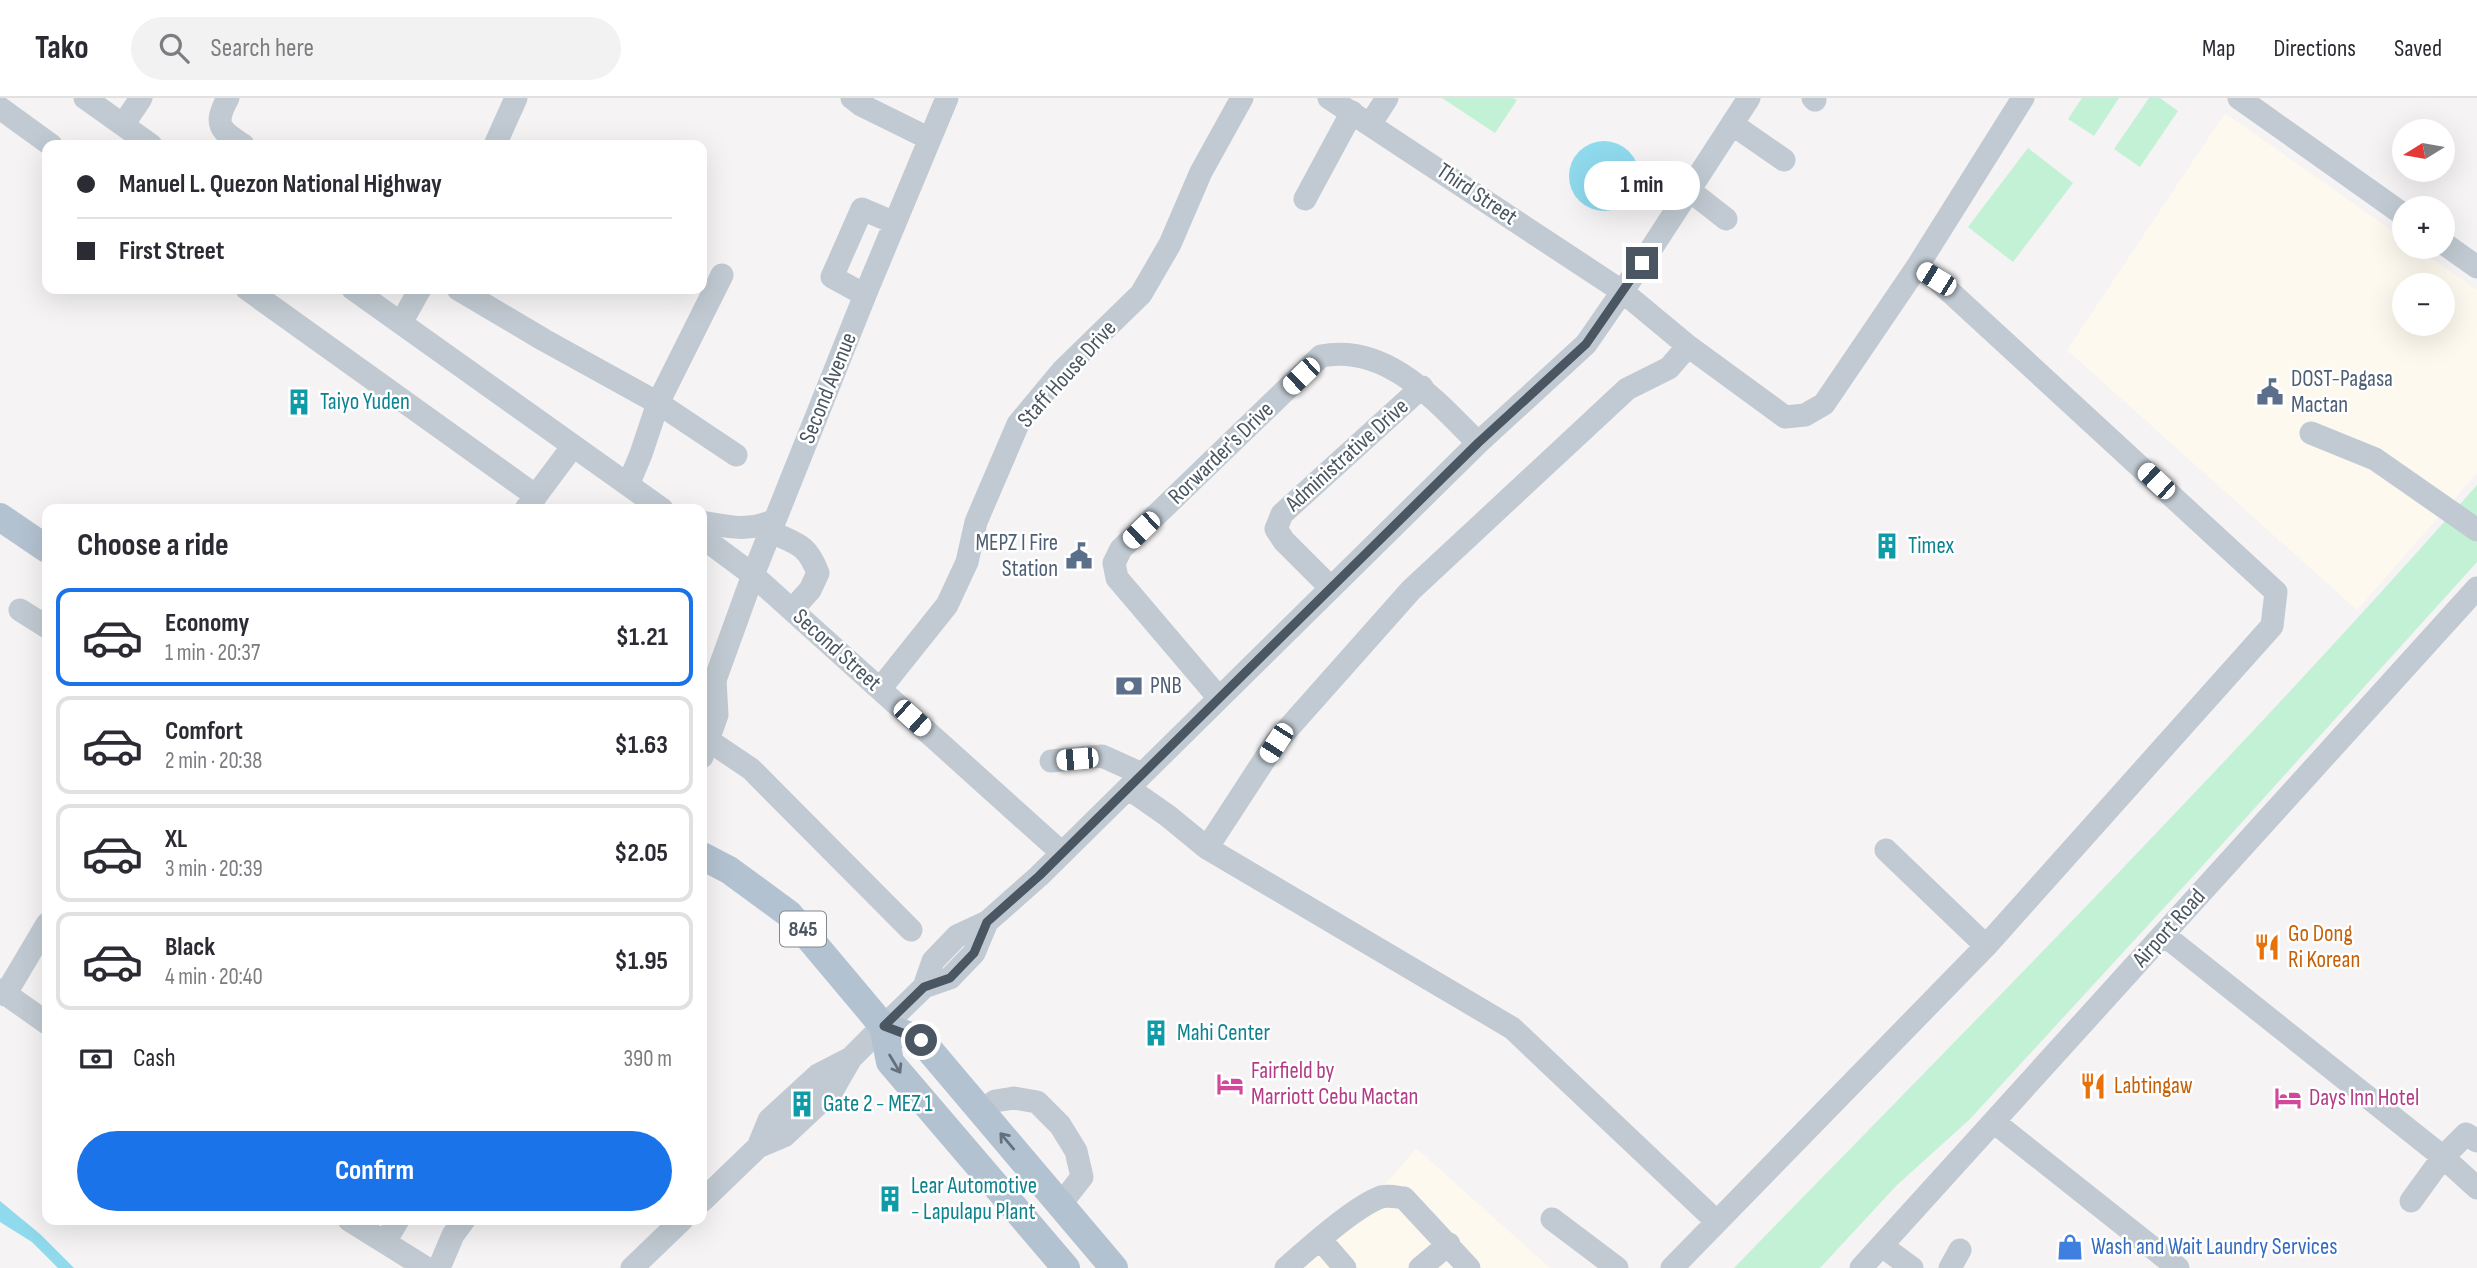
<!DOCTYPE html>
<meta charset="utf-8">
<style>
body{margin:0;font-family:"Sofia Sans Condensed",sans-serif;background:#f2f2f3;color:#2b2b33;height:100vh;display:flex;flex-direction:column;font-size:26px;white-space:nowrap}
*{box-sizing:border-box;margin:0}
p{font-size:23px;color:#7c7c81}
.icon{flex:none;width:38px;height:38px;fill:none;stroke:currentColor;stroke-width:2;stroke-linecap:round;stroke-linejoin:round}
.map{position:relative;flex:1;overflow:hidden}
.sheet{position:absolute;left:42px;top:406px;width:665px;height:721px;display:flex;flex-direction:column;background:#fff;border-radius:14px;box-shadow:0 7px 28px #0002}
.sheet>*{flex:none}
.hud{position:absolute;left:42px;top:42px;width:665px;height:154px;border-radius:14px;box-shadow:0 7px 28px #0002;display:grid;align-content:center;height:154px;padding:0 35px;background:#fff}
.needle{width:46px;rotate:259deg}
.tools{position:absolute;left:2392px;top:21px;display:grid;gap:14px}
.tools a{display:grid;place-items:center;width:63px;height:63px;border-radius:50%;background:#fff;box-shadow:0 7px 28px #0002;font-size:35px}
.end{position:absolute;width:32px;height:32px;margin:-16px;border:9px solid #4a5661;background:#fff;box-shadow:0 0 0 4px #fff}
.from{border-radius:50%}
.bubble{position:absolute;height:49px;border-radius:24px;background:#fff;box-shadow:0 7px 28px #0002;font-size:23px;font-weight:700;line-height:49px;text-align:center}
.car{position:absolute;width:21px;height:42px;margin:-21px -10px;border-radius:9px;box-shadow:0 0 5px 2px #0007;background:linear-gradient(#fff 24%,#345 0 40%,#fff 0 76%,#345 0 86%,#fff 0)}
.hud b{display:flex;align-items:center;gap:24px;height:66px;font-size:26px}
.hud b+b{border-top:2px solid #e1e1e2}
.hud i{width:18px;height:18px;background:#2b2b33}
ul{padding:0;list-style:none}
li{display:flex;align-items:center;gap:21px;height:98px;margin:0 14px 10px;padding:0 21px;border:4px solid #e1e1e2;border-radius:14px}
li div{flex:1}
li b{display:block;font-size:26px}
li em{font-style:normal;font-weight:700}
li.on{border-color:#1a73e8}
li>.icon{width:63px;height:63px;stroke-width:1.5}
h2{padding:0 35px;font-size:32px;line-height:84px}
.pay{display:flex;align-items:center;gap:18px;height:77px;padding:0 35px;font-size:26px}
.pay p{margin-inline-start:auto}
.cta{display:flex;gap:14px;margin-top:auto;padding:14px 35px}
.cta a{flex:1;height:80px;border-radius:42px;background:#1a73e8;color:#fff;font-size:28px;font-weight:700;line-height:80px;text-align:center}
header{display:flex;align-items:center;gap:42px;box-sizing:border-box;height:98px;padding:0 35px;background:#fff;border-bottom:2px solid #e1e1e2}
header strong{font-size:33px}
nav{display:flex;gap:38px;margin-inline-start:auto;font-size:24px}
.search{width:490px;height:63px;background:#f2f2f3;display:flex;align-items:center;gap:18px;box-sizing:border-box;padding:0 24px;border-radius:38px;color:#7c7c81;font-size:26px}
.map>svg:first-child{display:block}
.commercial{fill:#fdf9ef;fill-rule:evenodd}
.green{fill:#c3f1d5}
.water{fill:#90daee}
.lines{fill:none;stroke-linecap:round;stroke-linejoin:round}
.minor{stroke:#c1cad2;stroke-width:23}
.major{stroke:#b3c2d1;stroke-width:28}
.oneway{stroke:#64717d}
.route{stroke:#4a5661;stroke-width:9}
.labels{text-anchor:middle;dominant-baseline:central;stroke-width:5;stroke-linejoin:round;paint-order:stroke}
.shield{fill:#fff;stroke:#808990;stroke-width:2}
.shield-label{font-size:21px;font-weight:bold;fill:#4a5661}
.street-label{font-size:23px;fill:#4a5661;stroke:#fff}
.service-label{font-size:23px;fill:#4e5e75;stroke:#fff;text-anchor:start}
.culture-label{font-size:23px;fill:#0d838f;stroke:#fff;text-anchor:start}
.food-label{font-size:23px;fill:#c56008;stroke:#fff;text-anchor:start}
.hotel-label{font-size:23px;fill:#b23c85;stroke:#fff;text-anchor:start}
.shop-label{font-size:23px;fill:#366cbe;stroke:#fff;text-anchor:start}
</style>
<header>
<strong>Tako</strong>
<div class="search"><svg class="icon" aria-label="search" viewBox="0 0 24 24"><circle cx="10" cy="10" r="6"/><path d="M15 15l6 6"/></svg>Search here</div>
<nav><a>Map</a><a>Directions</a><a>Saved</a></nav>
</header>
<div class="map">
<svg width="2477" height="1170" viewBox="0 0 2477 1170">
<rect width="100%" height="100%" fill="#f5f3f3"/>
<!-- commercial -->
<path class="commercial" d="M2225 15 2404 141V149H2415L2477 192V375L2357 512 2067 252ZM2404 187H2443V226H2404Z
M1416 1050 1550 1170H1296L1394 1077Z"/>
<!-- green -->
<path class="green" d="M1442 0H1513L1517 2 1495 35Z
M2082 0H2119L2094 38 2068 21Z
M2149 0H2160L2178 13 2140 69 2114 51Z
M2028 50 2073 85 2013 164 1968 129Z
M2477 387V464L2196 775 1969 1022 1897 1087 1820 1170H1734C1985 912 2239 657 2477 387Z"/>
<!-- water -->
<path class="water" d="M1569 78a35 35 0 1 1 70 0a35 35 0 1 1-70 0Z
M0 1103 40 1136 74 1170H58L32 1144 0 1124Z"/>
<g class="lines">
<!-- minor -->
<path class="minor" d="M85 0 151 47
M228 0C213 27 220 32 243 47
M852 0 861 7 930 41
M1329 0 1623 194 1688 248 1785 319 1805 317 1824 306 1917 169 1936 181 2276 494 2272 528 1986 848 1672 1170
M1813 0 1815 2
M2239 0 2404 117
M0 10 51 47
M1371 25 1387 0
M1732 26 1784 62
M123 27 141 0
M495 47 516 0
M1689 92 1726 121
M1305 101 1352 14
M2443 145 2477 169
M1917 169 2023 0
M247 191 536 398
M353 191 662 411
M458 191 544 242 658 305 736 357
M865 197 832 179 862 111 895 125
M401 225 420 191
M2311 335 2375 361 2477 432
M628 387 641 356 658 305 722 177
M526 411 573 348
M702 424C729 429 749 434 775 422
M771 434C797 446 807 446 818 475L810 492 792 512
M702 439 753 477 1062 755
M1331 490 1284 443 1276 431 1282 416 1422 289
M20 512 47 529
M880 591 947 507 967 464 976 424 1018 326 1062 273 1141 196 1170 146 1201 74 1242 0
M1219 600 1117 480 1114 465 1121 451 1321 258C1387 245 1436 303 1478 345
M708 642 751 671 911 832
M702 659 717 617 715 582 753 477 865 197 947 0
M1051 663 1102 658 1142 676
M1128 690 1168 718 1207 750 1512 930 1716 1123
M1207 750 1276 644 1411 492 1627 291 1669 270 1688 248
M1886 752 1986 848
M2164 837 2443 1059 2477 1090
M924 889 933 863 957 838 987 824 1039 778 1478 345 1586 246 1642 165 1749 0
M0 892 47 925
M5 897 47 826
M884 928 924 889 950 880 974 855 987 824
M981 1013 995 1003 1014 1000 1037 1004 1060 1027 1076 1053 1082 1079 1060 1107
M1994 1024 2178 1170
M758 1049 769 1022 818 977 851 960
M702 1103 758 1049 784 1038 832 993 851 960 883 928
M2411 1103 2443 1059 2466 1036 2477 1043
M1552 1121 1617 1170
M349 1122 426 1170
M1320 1141 1345 1170
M385 1144 398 1122
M1882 1148 1912 1170
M439 1170 453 1137 464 1122
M632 1170 682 1122
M1286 1170C1309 1150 1354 1109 1381 1099 1389 1097 1396 1099 1404 1100L1469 1170
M1420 1170 1449 1146
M1861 1170 2477 490
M1950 1170 1960 1152"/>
<!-- major -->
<path class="major" d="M0 419 47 451
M702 758 729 772 789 816 883 928 890 964 1066 1170
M883 928 921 942 1114 1170"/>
</g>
<!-- one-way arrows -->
<defs><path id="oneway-shaft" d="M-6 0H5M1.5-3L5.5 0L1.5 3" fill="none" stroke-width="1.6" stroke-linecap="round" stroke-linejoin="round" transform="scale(1.75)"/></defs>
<g class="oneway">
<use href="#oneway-shaft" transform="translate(895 966) rotate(59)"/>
<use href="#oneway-shaft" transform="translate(1007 1043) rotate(-130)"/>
</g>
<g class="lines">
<!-- route -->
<path class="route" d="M921 942 884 928 924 889 950 880 974 855 987 824 1039 778 1478 345 1586 246 1642 165"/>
</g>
<!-- icons -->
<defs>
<g id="civic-bare" transform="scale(2.1)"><path d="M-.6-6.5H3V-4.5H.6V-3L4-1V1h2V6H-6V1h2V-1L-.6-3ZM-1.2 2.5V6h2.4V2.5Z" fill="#5c6f8a" stroke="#fff" stroke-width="2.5" paint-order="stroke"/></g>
<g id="building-bare" transform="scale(2.1)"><path d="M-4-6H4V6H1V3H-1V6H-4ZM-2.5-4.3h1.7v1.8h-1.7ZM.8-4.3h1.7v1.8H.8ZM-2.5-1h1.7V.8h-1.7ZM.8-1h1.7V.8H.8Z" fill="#0f9aa8" stroke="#fff" stroke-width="2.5" paint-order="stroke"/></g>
<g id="bank-bare" transform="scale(2.1)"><path d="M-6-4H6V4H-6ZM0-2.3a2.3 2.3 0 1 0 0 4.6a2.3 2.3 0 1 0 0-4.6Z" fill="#5c6f8a" stroke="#fff" stroke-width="2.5" paint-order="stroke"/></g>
<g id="restaurant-bare" transform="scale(2.1)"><path d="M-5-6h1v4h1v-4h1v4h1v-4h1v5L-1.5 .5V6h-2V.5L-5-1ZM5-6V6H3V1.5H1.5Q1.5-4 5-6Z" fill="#e8710a" stroke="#fff" stroke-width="2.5" paint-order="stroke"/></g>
<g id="hotel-bare" transform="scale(2.1)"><path d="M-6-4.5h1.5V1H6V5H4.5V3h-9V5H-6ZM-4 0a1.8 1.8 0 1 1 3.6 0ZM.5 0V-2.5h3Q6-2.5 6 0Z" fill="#d1479c" stroke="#fff" stroke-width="2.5" paint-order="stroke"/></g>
<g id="shop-bare" transform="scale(2.1)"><path d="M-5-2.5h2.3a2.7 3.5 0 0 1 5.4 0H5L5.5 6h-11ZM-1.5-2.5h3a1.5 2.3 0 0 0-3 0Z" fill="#3f7fe0" stroke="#fff" stroke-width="2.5" paint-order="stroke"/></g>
</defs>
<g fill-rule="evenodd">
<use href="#civic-bare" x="2270" y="294"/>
<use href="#building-bare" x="299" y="304"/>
<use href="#building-bare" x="1887" y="448"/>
<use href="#civic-bare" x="1079" y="458"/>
<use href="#bank-bare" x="1129" y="588"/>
<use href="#restaurant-bare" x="2267" y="849"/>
<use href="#building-bare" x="1156" y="935"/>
<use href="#hotel-bare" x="1230" y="986"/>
<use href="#restaurant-bare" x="2093" y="988"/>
<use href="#hotel-bare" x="2288" y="1000"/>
<use href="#building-bare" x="802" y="1006"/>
<use href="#building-bare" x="890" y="1101"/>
<use href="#shop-bare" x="2070" y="1149"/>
</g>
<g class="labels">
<!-- shield labels -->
<rect class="shield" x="780" y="813.5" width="46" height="35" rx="5"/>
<g class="shield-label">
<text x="803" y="831">845</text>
</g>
<!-- street labels -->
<g class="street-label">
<text transform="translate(1477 96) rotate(34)">Third Street</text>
<text transform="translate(1067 276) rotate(-48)">Staff House Drive</text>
<text transform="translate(828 290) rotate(-68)">Second Avenue</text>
<text transform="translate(1221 355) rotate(-44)">Rorwarder's Drive</text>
<text transform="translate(1347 357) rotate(-42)">Administrative Drive</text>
<text transform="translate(837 552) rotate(42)">Second Street</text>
<text transform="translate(2169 830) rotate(-48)">Airport Road</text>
</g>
<!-- service labels -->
<g class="service-label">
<text x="2291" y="281">DOST-Pagasa<tspan x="2291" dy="26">Mactan</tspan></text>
<text x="1058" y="445" text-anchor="end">MEPZ I Fire<tspan x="1058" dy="26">Station</tspan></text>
<text x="1150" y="588">PNB</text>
</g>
<!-- culture labels -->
<g class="culture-label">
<text x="320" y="304">Taiyo Yuden</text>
<text x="1908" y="448">Timex</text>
<text x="1177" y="935">Mahi Center</text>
<text x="823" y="1006">Gate 2 - MEZ 1</text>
<text x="911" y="1088">Lear Automotive<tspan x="911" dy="26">- Lapulapu Plant</tspan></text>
</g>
<!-- food labels -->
<g class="food-label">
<text x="2288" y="836">Go Dong<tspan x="2288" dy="26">Ri Korean</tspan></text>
<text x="2114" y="988">Labtingaw</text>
</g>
<!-- hotel labels -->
<g class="hotel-label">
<text x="1251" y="973">Fairfield by<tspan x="1251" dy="26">Marriott Cebu Mactan</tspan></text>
<text x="2309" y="1000">Days Inn Hotel</text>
</g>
<!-- shop labels -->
<g class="shop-label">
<text x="2091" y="1149">Wash and Wait Laundry Services</text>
</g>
</g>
</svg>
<div class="tools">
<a><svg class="needle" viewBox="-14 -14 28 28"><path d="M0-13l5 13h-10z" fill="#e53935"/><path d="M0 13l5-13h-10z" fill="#7c7c81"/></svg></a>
<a>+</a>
<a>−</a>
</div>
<i class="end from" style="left:921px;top:942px"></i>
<i class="end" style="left:1642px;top:165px"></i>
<div class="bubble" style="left:1584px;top:63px;width:116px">1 min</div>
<i class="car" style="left:1936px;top:181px;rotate:302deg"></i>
<i class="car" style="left:1301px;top:278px;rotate:226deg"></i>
<i class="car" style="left:2156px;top:383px;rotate:313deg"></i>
<i class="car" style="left:1141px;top:432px;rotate:226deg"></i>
<i class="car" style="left:912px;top:620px;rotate:132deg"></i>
<i class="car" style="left:1276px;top:645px;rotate:213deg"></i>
<i class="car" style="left:1077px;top:661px;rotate:265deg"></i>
<div class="hud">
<b><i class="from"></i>Manuel L. Quezon National Highway</b>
<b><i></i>First Street</b>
</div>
<section class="sheet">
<h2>Choose a ride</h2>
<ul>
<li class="on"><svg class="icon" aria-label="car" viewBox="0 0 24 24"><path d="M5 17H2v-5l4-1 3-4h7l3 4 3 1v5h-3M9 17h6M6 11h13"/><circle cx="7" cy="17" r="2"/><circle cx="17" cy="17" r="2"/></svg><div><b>Economy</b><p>1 min · 20:37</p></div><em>$1.21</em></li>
<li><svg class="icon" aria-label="car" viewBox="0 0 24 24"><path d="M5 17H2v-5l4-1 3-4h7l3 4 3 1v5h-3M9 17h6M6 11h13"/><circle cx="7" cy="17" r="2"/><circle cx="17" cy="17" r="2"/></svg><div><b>Comfort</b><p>2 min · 20:38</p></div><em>$1.63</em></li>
<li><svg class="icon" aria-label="car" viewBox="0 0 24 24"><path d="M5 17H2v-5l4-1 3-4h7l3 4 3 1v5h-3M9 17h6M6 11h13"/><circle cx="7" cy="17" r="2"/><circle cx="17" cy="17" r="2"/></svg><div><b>XL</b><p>3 min · 20:39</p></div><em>$2.05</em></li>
<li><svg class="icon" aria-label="car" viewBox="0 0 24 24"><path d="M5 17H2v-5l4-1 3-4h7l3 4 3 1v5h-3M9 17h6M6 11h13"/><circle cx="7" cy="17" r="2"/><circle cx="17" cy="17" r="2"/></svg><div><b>Black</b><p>4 min · 20:40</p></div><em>$1.95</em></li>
</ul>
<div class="pay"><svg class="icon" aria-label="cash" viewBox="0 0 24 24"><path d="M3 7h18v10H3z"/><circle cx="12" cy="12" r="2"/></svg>Cash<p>390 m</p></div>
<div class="cta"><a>Confirm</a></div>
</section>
</div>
